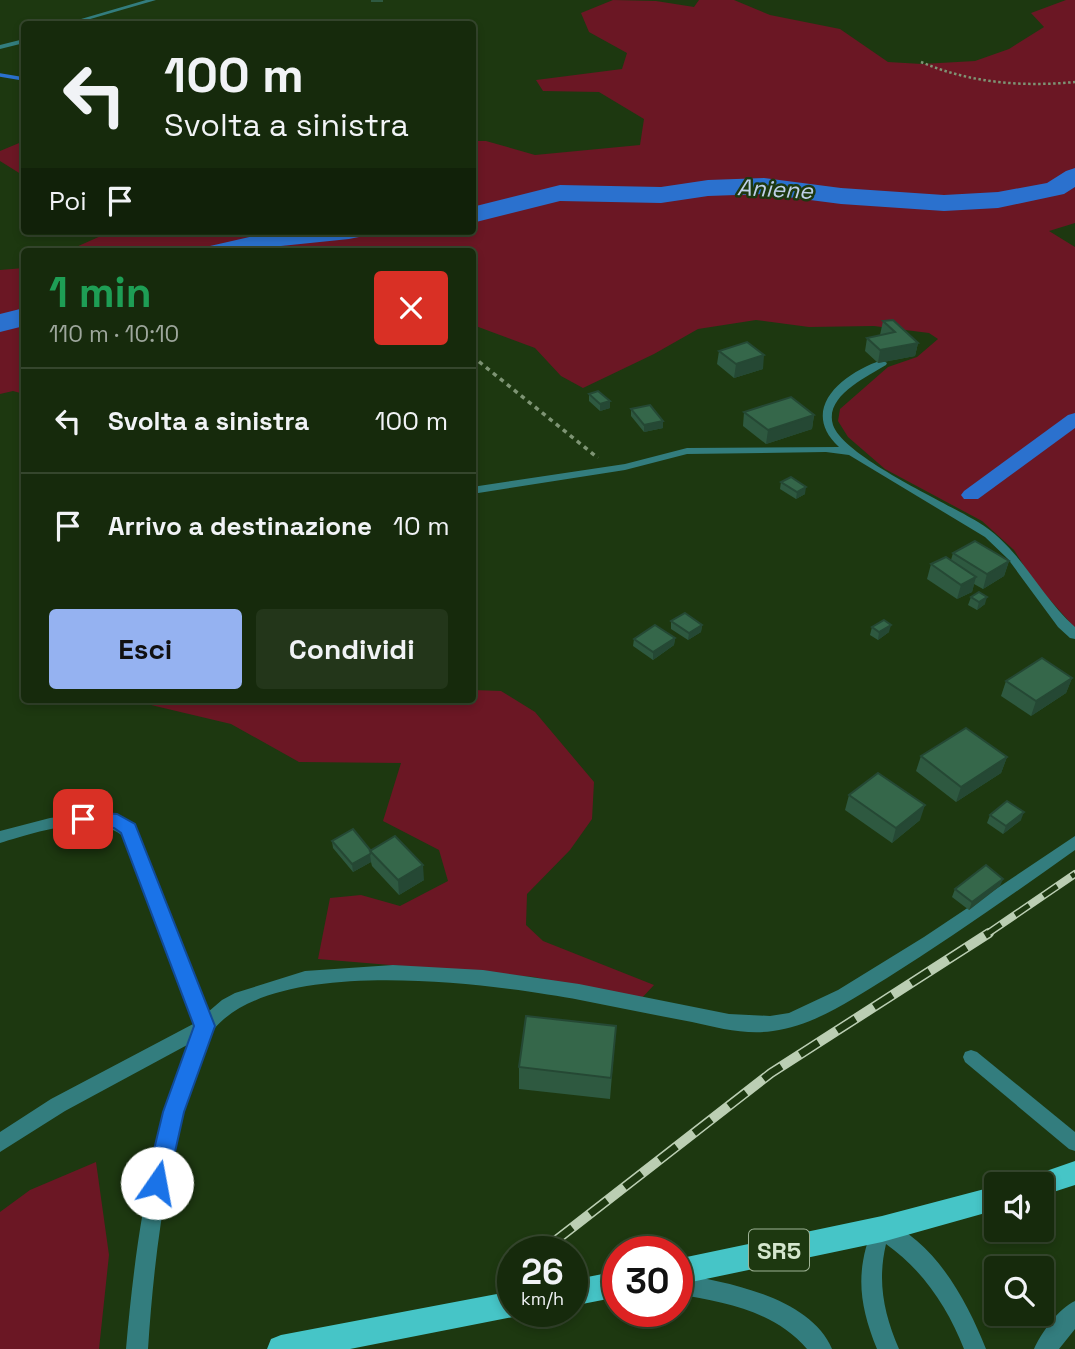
<!DOCTYPE html>
<html lang="it">
<meta charset="utf-8">
<style>
body{margin:0;font-family:"Space Grotesk",sans-serif;background:#23361a;color:#f1f3f6;height:100vh;display:flex;flex-direction:column;font-size:26px;white-space:nowrap}
*{box-sizing:border-box;margin:0}
p{font-size:23px;color:#9ea79d}
.icon{flex:none;width:38px;height:38px;fill:none;stroke:currentColor;stroke-width:2;stroke-linecap:round;stroke-linejoin:round}
.map{position:relative;flex:1;overflow:hidden}
.sheet{position:absolute;left:21px;top:248px;width:455px;height:455px;display:flex;flex-direction:column;background:#162a0c;border-radius:7px;box-shadow:0 4px 10px #0003,0 0 0 2px #35462d}
.sheet>*{flex:none}
.hud{position:absolute;left:21px;top:21px;width:455px;height:214px;border-radius:7px;box-shadow:0 4px 10px #0003,0 0 0 2px #35462d;background:#162a0c;color:#f1f3f6;overflow:hidden}
.buttons{position:absolute;left:984px;top:1172px;display:grid;gap:14px}
.buttons a{display:grid;place-items:center;width:70px;height:70px;border-radius:7px;background:#162a0c;box-shadow:0 4px 10px #0003,0 0 0 2px #35462d;font-size:35px}
.speed{position:absolute;left:497px;top:1236px;display:flex;gap:14px;font-size:35px;font-weight:700;text-align:center}
.speed>*{display:grid;place-content:center;width:91px;height:91px;border-radius:50%;background:#162a0c;box-shadow:0 4px 10px #0003,0 0 0 2px #35462d;line-height:1}
.speed small{font-size:18px;font-weight:400}
.speed .limit{border:10px solid #d22;background:#fff;color:#111}
.pin{position:absolute;display:grid;place-items:center;width:60px;height:60px;color:#fff;margin:-30px;border-radius:14px;box-shadow:0 4px 10px #0006}
.me{position:absolute;width:77px;margin:-38px;rotate:12deg;stroke-linejoin:round;filter:drop-shadow(0 0 5px #0008)}
.turn{display:flex;align-items:center;gap:24px;height:147px;padding:0 28px;font-size:32px}
.turn .icon{width:91px;height:91px;stroke-width:2.5}
.turn b{display:block;font-size:49px;line-height:60px}
.then{display:flex;align-items:center;height:66px;padding:0 28px;background:#0003;gap:14px;font-size:26px}
.round{display:grid;place-items:center;flex:none;width:74px;height:74px;border-radius:7px;background:#23361a}
.headline{display:flex;align-items:center;justify-content:space-between;height:119px;padding:0 28px}
h1{font-size:42px;font-weight:700;line-height:52px;color:#1e9e55}
.button{display:flex;gap:14px;margin-top:auto;padding:14px 28px}
.button a{flex:1;height:80px;border-radius:7px;background:#95b2f1;color:#111;font-size:28px;font-weight:700;line-height:80px;text-align:center}
.button a+a{background:#23361a;color:#f1f3f6}
ul{padding:0;list-style:none}
li{display:flex;align-items:center;gap:21px;height:105px;padding:0 28px;border-top:2px solid #35462d}
li div{flex:1}
li b{display:block;font-size:26px}
li em{font-style:normal}
.map>svg:first-child{display:block}
.green{fill:#6b1724}
.lines{fill:none;stroke-linecap:round;stroke-linejoin:round}
.stream{stroke:#2b71ce;stroke-width:3.5}
.canal{fill:#2b71ce;fill-rule:evenodd}
.river{fill:#2b71ce;fill-rule:evenodd}
.path-far1{stroke:#7e9474;stroke-width:2.5;stroke-dasharray:2.5 2.5;stroke-linecap:butt}
.path{stroke:#7e9474;stroke-width:3.5;stroke-dasharray:4.5 4.5;stroke-linecap:butt}
.service{fill:#337d7e;fill-rule:evenodd}
.minor{fill:#337d7e;fill-rule:evenodd}
.tertiary{fill:#337d7e;fill-rule:evenodd}
.primary{fill:#46c5c7;fill-rule:evenodd}
.rail-far1-casing{stroke:#bbceb3;stroke-width:8}
.rail-casing{stroke:#bbceb3;stroke-width:10}
.rail-far1{stroke:#1d3810;stroke-width:5;stroke-dasharray:17;stroke-linecap:butt}
.rail{stroke:#1d3810;stroke-width:7;stroke-dasharray:22;stroke-linecap:butt}
.wall{fill:#2e5940}
.shaded-wall{fill:#254834}
.building{fill:#35674a;stroke:#254834;stroke-width:2}
.route{fill:#1a73e8;stroke:#114b97;stroke-width:2}
.labels{text-anchor:middle;dominant-baseline:central;stroke-width:5;stroke-linejoin:round;paint-order:stroke}
.far-water-label{font-size:23px;font-style:italic;fill:#bfd0e8;stroke:#1d3810}
.shield{fill:#1d3810;stroke:#9eb295;stroke-width:2}
.shield-label{font-size:24px;font-weight:bold;fill:#d5e6ce}
</style>
<div class="map">
<svg width="1075" height="1349" viewBox="0 0 1075 1349">
<rect width="100%" height="100%" fill="#1d3810"/>
<path class="green" d="M613 0 656 1 694 7 699 0H734L770 15 840 29 888 62 922 64 975 61 1009 49 1044 27 1031 13 1066 0H1075V223L1049 231 1075 247V628L1035 583 1014 550 982 521 885 469 848 437 838 421 840 409 888 367 917 357 938 339 929 333 874 326 809 327 756 320 698 329 654 354 583 388 561 376 535 348 473 325 472 252H65L112 231H472L473 141H486L535 155 640 145 644 119 599 92 543 91 536 80 622 69 627 53 589 32 581 13Z
M24 141V176L0 161V151Z
M24 268V394L13 391 0 394V270Z
M473 690 501 691 535 712 594 782 592 819 570 850 527 894 526 925 543 941 654 985 640 1000 534 977 318 959 330 898 361 895 400 906 448 881 439 850 383 821 401 763 299 762 231 724 151 705 147 700H472Z
M96 1162 109 1255 99 1349H0V1212L30 1190Z"/>
<g class="lines">
<path class="stream" d="M0 75 24 79"/>
<path class="canal" d="M1075 413V428L978 499H964L961 495 964 491 1068 415Z"/>
<path class="river" d="M1075 168V187L1064 194 998 208 944 211 841 204 764 194 708 196 661 203 560 201 472 223V207L560 185 661 187 708 180 764 178 841 188 944 195 998 192 1047 183 1066 171Z
M276 231H362L359 237 349 239 281 246 256 252H206L210 246Z
M24 308V326L0 332V314Z"/>
<path class="path-far1" d="M921 62C970 83 1022 87 1075 82"/>
<path class="path" d="M472 356 598 458"/>
<path class="service" d="M971 1050 977 1052 1075 1132V1151L1069 1149 965 1062 963 1057 965 1052Z"/>
<path class="minor" d="M146 0H156L73 24H64Z
M24 39V43L0 49V45Z
M882 360 887 363 886 365C867 377 824 396 833 425 844 457 947 503 978 522 1021 548 1039 595 1075 627V639L1070 638 1058 627 1008 559 985 537 849 455 826 452 687 454 625 470 472 494V487L625 464 687 448 839 447C798 409 843 373 882 360Z
M90 813C109 815 124 817 138 831L208 1012 222 1000 235 993 305 971 393 965 483 970 579 984 729 1014 770 1016 789 1013 838 990 924 937 1075 836V850C1013 894 951 938 887 978 853 999 813 1026 773 1031 746 1035 718 1028 692 1022 654 1015 617 1007 580 1000 493 984 277 954 214 1029 203 1042 199 1066 193 1082 165 1169 154 1258 148 1349H126C135 1245 150 1141 189 1044L65 1111 0 1152V1132L51 1099 195 1023 125 838C98 811 33 833 0 843V831L50 818Z"/>
<path class="tertiary" d="M882 1219C935 1241 966 1299 986 1349H964C948 1308 923 1270 886 1244 877 1282 884 1314 899 1349H877C858 1302 855 1269 875 1222Z
M677 1274C726 1281 811 1298 832 1349H807C774 1311 725 1302 677 1294Z
M1075 1301V1329L1059 1349H1034C1041 1333 1059 1308 1075 1301Z"/>
<path class="primary" d="M1075 1161V1185L1041 1196V1185H1026L1029 1177Z
M996 1186V1210L882 1242 677 1285V1259L882 1216Z
M618 1271V1297L572 1306V1280Z
M513 1291V1311H523L513 1317 350 1349H267L271 1339 281 1335Z"/>
<defs>
<path id="rail-far1" d="M987 934 1075 874"/>
<path id="rail" d="M555 1241 771 1073 989 933"/>
</defs>
<use href="#rail-far1" class="rail-far1-casing"/>
<use href="#rail" class="rail-casing"/>
<use href="#rail-far1" class="rail-far1"/>
<use href="#rail" class="rail"/>
</g>
<path class="wall" d="M371 0H383V2H371Z
M883 321 918 343 915 356 878 363 865 351 867 338 880 335Z
M719 351 763 369 734 378 717 364Z
M589 394 610 408 600 411 589 401Z
M631 409 663 428 644 432 631 416Z
M744 412 814 415 812 429 766 444 743 426Z
M781 482 805 494 796 499 780 489Z
M953 553 1009 561 1004 576 983 589 974 584 972 592 957 599 927 579 931 564 951 560Z
M971 597 985 604 977 610 968 605Z
M671 621 702 625 701 632 688 640 671 629Z
M872 627 889 632 878 640 870 635Z
M675 638 674 645 653 660 633 646 634 639Z
M1072 678 1066 693 1031 716 1001 696 1006 681Z
M921 756 1007 757 1001 773 956 802 916 771Z
M849 795 920 820 892 843 845 810Z
M990 815 1021 820 1003 834 987 823Z
M332 841 371 851 424 880 399 895 372 866 371 862 353 872 333 848Z
M1000 886 969 910 952 897 955 889Z
M616 1026 610 1099 519 1089V1067Z"/>
<path class="shaded-wall" d="M918 343 915 356 878 363 880 350Z
M764 355 763 369 734 378 736 364Z
M610 401V408L600 411V404Z
M814 415 812 429 766 444 768 430Z
M663 421V428L644 432V425Z
M806 487 805 494 796 499 797 492Z
M1009 561 1004 576 983 589 987 574Z
M976 577 972 592 957 599 961 585Z
M987 597 985 604 977 610 979 602Z
M702 625 701 632 688 640 689 633Z
M891 625 889 632 878 640 879 632Z
M675 638 674 645 653 660V652Z
M1072 678 1066 693 1031 716 1036 701Z
M1007 757 1001 773 956 802 961 787Z
M925 805 920 820 892 843 896 828Z
M1024 812 1021 820 1003 834 1006 826Z
M370 854 371 862 353 872 352 864Z
M423 865 424 880 399 895 398 880Z
M1003 879 1000 886 969 910 972 902Z"/>
<path class="building" d="M893 320 918 343 880 350 867 338 895 332 883 321Z
M747 342 764 355 736 364 719 351Z
M598 391 610 401 600 404 589 394Z
M791 397 814 415 768 430 744 412Z
M650 405 663 421 644 425 631 409Z
M791 477 806 487 797 492 781 482Z
M975 541 1009 561 987 574 953 553Z
M946 557 976 577 961 585 931 564Z
M979 592 987 597 979 602 971 597Z
M685 613 702 625 689 633 671 621Z
M884 620 891 625 879 632 872 627Z
M655 625 675 638 653 652 634 639Z
M1042 658 1072 678 1036 701 1006 681Z
M966 728 1007 757 961 787 921 756Z
M878 773 925 805 896 828 849 795Z
M1007 801 1024 812 1006 826 990 815Z
M353 829 371 851 370 854 352 864 332 841Z
M395 836 423 865 398 880 370 851Z
M986 865 1003 879 972 902 955 889Z
M526 1016 616 1026 611 1078 519 1067Z"/>
<path class="route" d="M83 812 117 814 135 824 215 1026 184 1112 168 1183 165 1190 157 1194 149 1190 146 1183 163 1112 194 1026 121 833 114 828 77 824 74 819 77 814Z"/>
<g class="labels">
<g class="far-water-label">
<text transform="translate(775 189) rotate(3)">Aniene</text>
</g>
<rect class="shield" x="749" y="1229.5" width="60" height="41" rx="5"/>
<g class="shield-label">
<text x="779" y="1250">SR5</text>
</g>
</g>
</svg>
<div class="buttons">
<a><svg class="icon" aria-label="sound" viewBox="0 0 24 24"><path d="M4 9h4l5-4v14l-5-4H4zM17 9q2 3 0 6"/></svg></a>
<a><svg class="icon" aria-label="search" viewBox="0 0 24 24"><circle cx="10" cy="10" r="6"/><path d="M15 15l6 6"/></svg></a>
</div>
<div class="speed"><div>26<small>km/h</small></div><div class="limit">30</div></div>
<div class="pin" style="left:83px;top:819px;background:#d93025"><svg class="icon" aria-label="arrive" viewBox="0 0 24 24"><path d="M6 21V4h12l-3 4 3 4H6"/></svg></div>
<svg class="me" style="left:157px;top:1183px" viewBox="-20 -20 40 40"><circle r="19" fill="#fff"/><path d="M0-13L10 11 0 6-10 11z" fill="#1a73e8"/></svg>
<div class="hud">
<div class="turn"><svg class="icon" aria-label="left" viewBox="0 0 24 24"><path d="M17 20v-9H6M10 6l-5 5 5 5"/></svg><div><b>100 m</b>Svolta a sinistra</div></div>
<div class="then">Poi<svg class="icon" aria-label="arrive" viewBox="0 0 24 24"><path d="M6 21V4h12l-3 4 3 4H6"/></svg></div>
</div>
<section class="sheet">
<div class="headline"><div><h1>1 min</h1><p>110 m · 10:10</p></div><a class="round" style="background:#d93025;color:#fff"><svg class="icon" aria-label="close" viewBox="0 0 24 24"><path d="M6 6l12 12M18 6L6 18"/></svg></a></div>
<ul>
<li><svg class="icon" aria-label="left" viewBox="0 0 24 24"><path d="M17 20v-9H6M10 6l-5 5 5 5"/></svg><div><b>Svolta a sinistra</b></div><em>100 m</em></li>
<li><svg class="icon" aria-label="arrive" viewBox="0 0 24 24"><path d="M6 21V4h12l-3 4 3 4H6"/></svg><div><b>Arrivo a destinazione</b></div><em>10 m</em></li>
</ul>
<div class="button"><a>Esci</a><a>Condividi</a></div>
</section>
</div>
